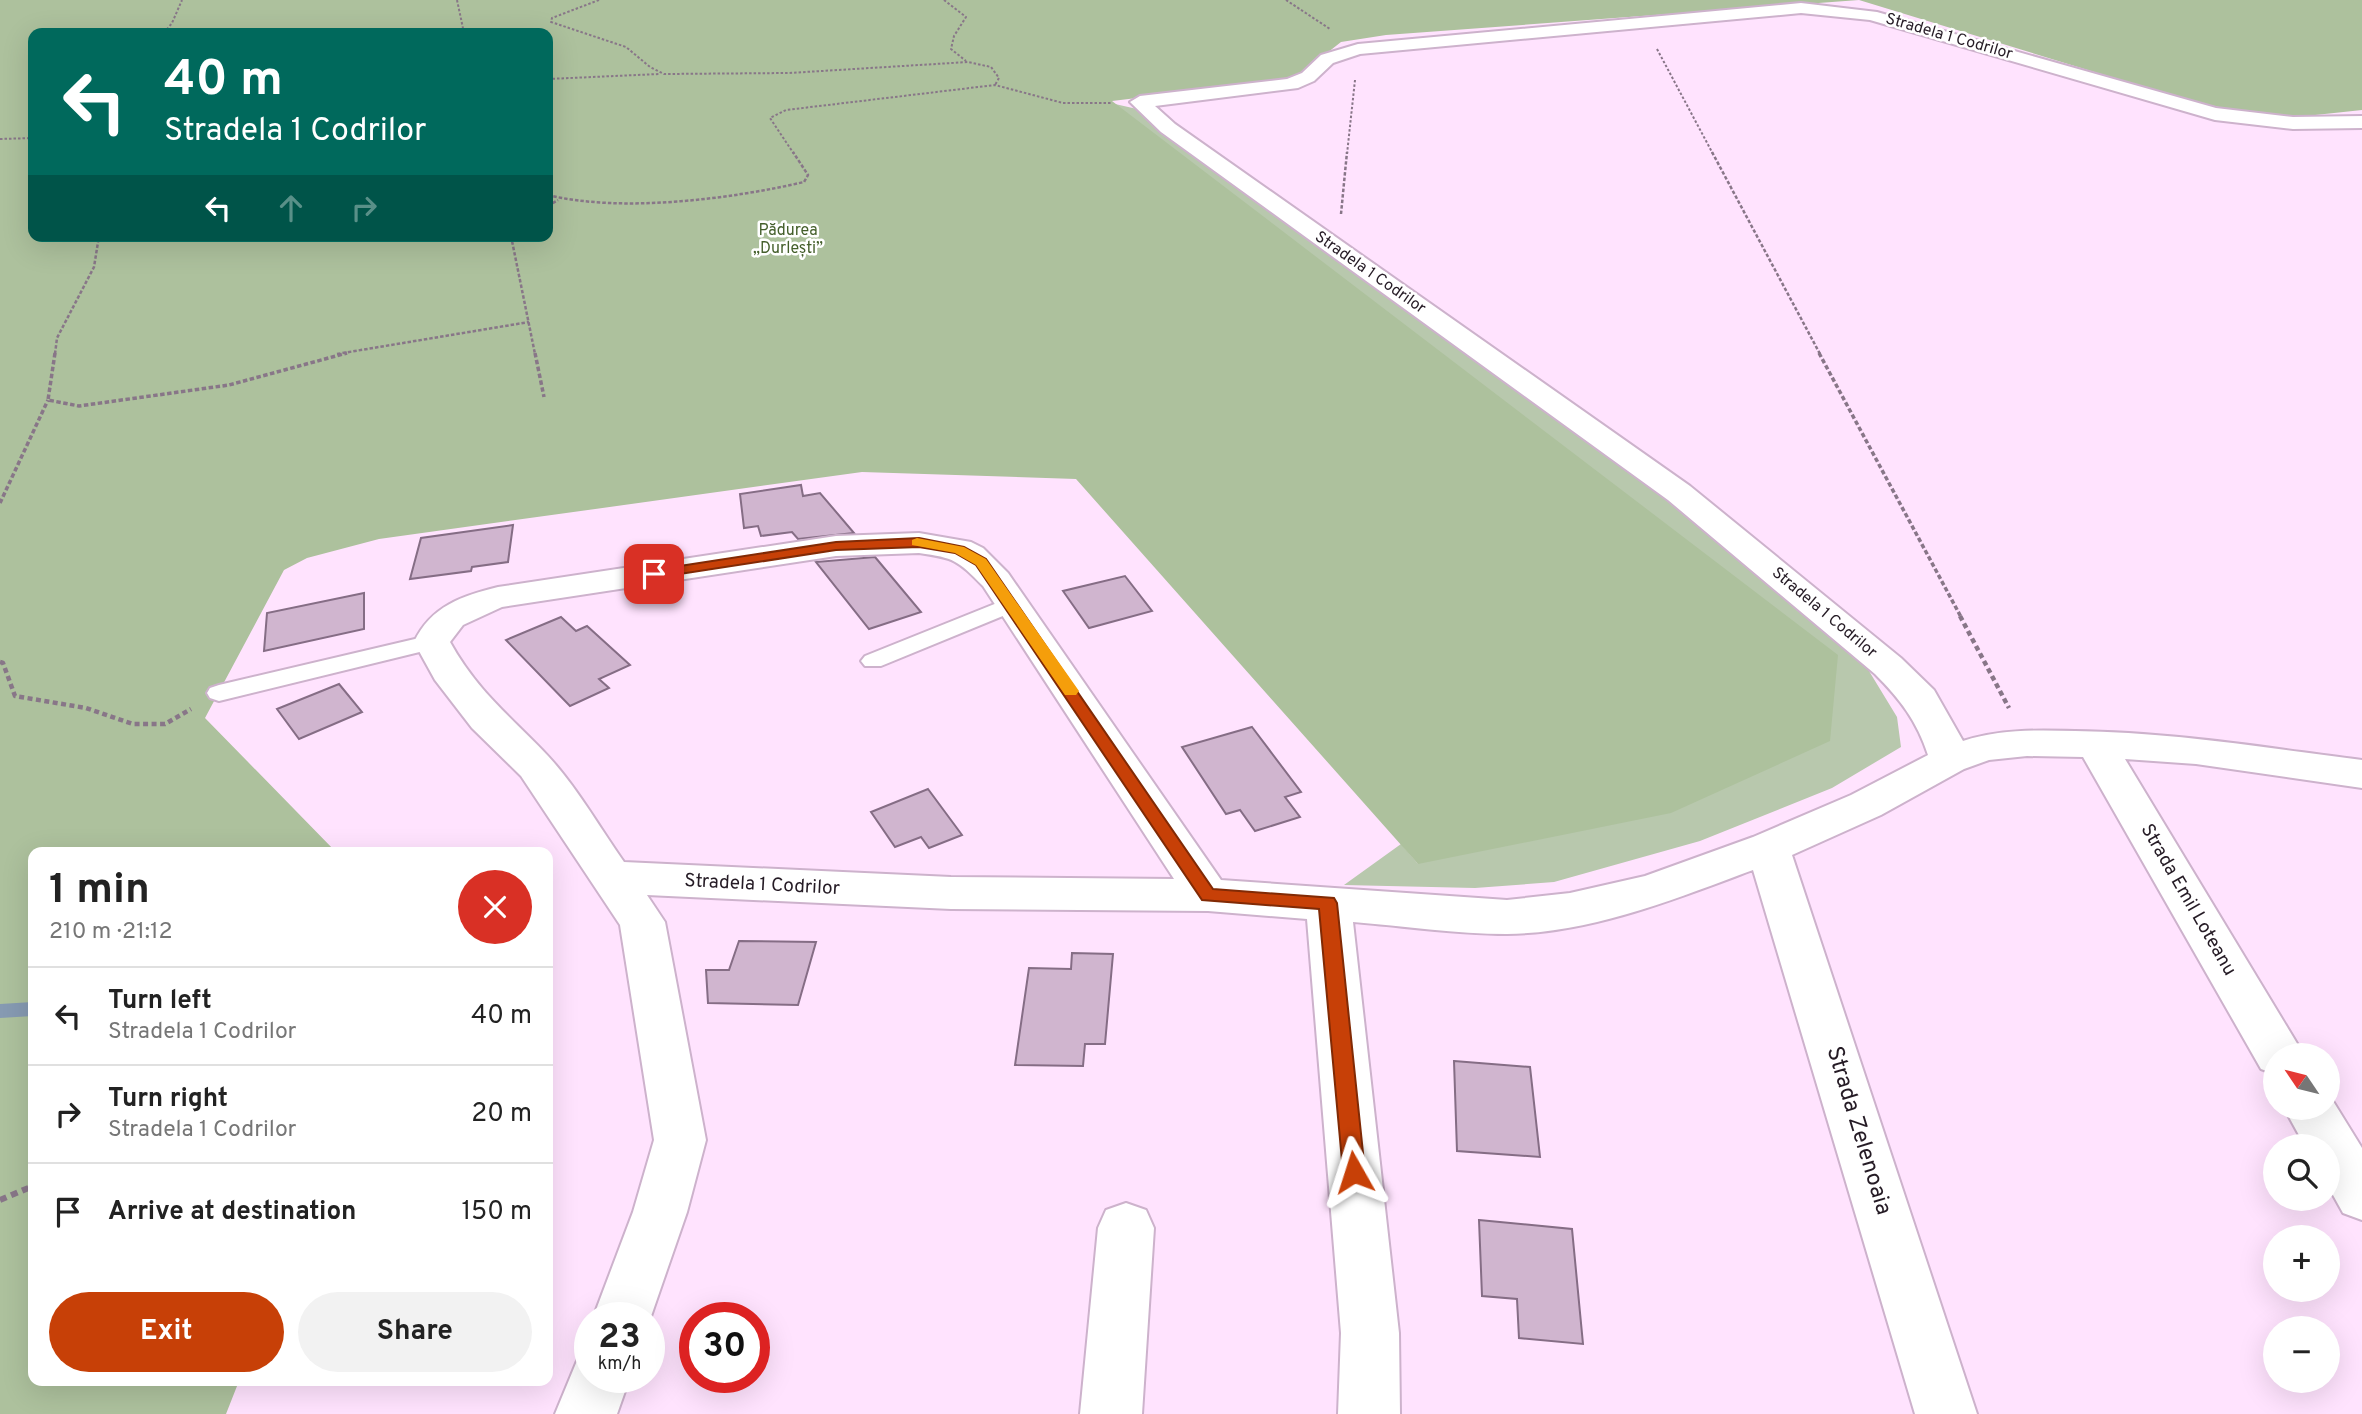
<!DOCTYPE html>
<meta charset="utf-8">
<style>
body{margin:0;font-family:Overpass,sans-serif;background:#f2f2f2;color:#222;height:100vh;display:flex;flex-direction:column;font-size:26px;white-space:nowrap}
*{box-sizing:border-box;margin:0}
p{font-size:23px;color:#767676}
.icon{flex:none;width:38px;height:38px;fill:none;stroke:currentColor;stroke-width:2;stroke-linecap:round;stroke-linejoin:round}
.map{position:relative;flex:1;overflow:hidden}
.sheet{position:absolute;left:28px;top:847px;width:525px;height:539px;display:flex;flex-direction:column;background:#fff;border-radius:14px;box-shadow:0 7px 28px #0002}
.sheet>*{flex:none}
.banner{position:absolute;left:28px;top:28px;width:525px;height:214px;border-radius:14px;box-shadow:0 7px 28px #0002;background:#00695c;color:#fff;overflow:hidden}
.needle{width:46px;rotate:305deg}
.tools{position:absolute;left:2263px;top:1043px;display:grid;gap:14px}
.tools a{display:grid;place-items:center;width:77px;height:77px;border-radius:50%;background:#fff;box-shadow:0 7px 28px #0002;font-size:35px}
.speed{position:absolute;left:574px;top:1302px;display:flex;gap:14px;font-size:35px;font-weight:700;text-align:center}
.speed>*{display:grid;place-content:center;width:91px;height:91px;border-radius:50%;background:#fff;box-shadow:0 7px 28px #0002;line-height:1}
.speed small{font-size:18px;font-weight:400}
.speed .limit{border:10px solid #d22;background:#fff;color:#111}
.pin{position:absolute;display:grid;place-items:center;width:60px;height:60px;color:#fff;margin:-30px;border-radius:14px;box-shadow:0 4px 10px #0006}
.me{position:absolute;width:77px;margin:-38px;rotate:354deg;stroke-linejoin:round;filter:drop-shadow(0 0 5px #0008)}
.turn{display:flex;align-items:center;gap:24px;height:147px;padding:0 21px;font-size:32px}
.turn .icon{width:91px;height:91px;stroke-width:2.5}
.turn b{display:block;font-size:49px;line-height:60px}
.lanes{display:flex;align-items:center;height:66px;padding:0 21px;background:#0003;justify-content:center;gap:35px;direction:ltr}
.lanes .off{opacity:.35}
.round{display:grid;place-items:center;flex:none;width:74px;height:74px;border-radius:37px;background:#f2f2f2}
.summary{display:flex;align-items:center;justify-content:space-between;height:119px;padding:0 21px}
h1{font-size:42px;font-weight:700;line-height:52px}
.action{display:flex;gap:14px;margin-top:auto;padding:14px 21px}
.action a{flex:1;height:80px;border-radius:42px;background:#c74007;color:#fff;font-size:28px;font-weight:700;line-height:80px;text-align:center}
.action a+a{background:#f2f2f2;color:#222}
ul{padding:0;list-style:none}
li{display:flex;align-items:center;gap:21px;height:98px;padding:0 21px;border-top:2px solid #e0e0e0}
li div{flex:1}
li b{display:block;font-size:26px}
li em{font-style:normal}
.map>svg:first-child{display:block}
.green{fill:#b8c8ad}
.forest{fill:#adc19d;fill-rule:evenodd}
.lines{fill:none;stroke-linecap:round;stroke-linejoin:round}
.stream{fill:#869ab2;fill-rule:evenodd}
.building{fill:#d0b5cf;stroke:#856d85;stroke-width:2}
.lane-casing{stroke:#cdb2cc;stroke-width:4}
.street-casing{stroke:#cdb2cc;stroke-width:4}
.path-far4{stroke:#887688;stroke-width:2;stroke-dasharray:2.5 2;stroke-linecap:butt}
.path-far3{stroke:#887688;stroke-width:2.5;stroke-dasharray:3.5 2;stroke-linecap:butt}
.path-far2{stroke:#887688;stroke-width:3.5;stroke-dasharray:4.5 2.5;stroke-linecap:butt}
.path-far1{stroke:#887688;stroke-width:4.5;stroke-dasharray:5 3.5;stroke-linecap:butt}
.path{stroke:#887688;stroke-width:6;stroke-dasharray:7 5;stroke-linecap:butt}
.lane{fill:#fff;fill-rule:evenodd}
.street{fill:#fff;fill-rule:evenodd}
.route{fill:#c74007;stroke:#812a05;stroke-width:2}
.slow{fill:#f59e0b}
.labels{text-anchor:middle;dominant-baseline:central;stroke-width:5;stroke-linejoin:round;paint-order:stroke}
.far-street-label{font-size:16px;fill:#251b25;stroke:#fff}
.far-park-label{font-size:16px;fill:#445f2b;stroke:#fff}
.street-label{font-size:19px;fill:#251b25;stroke:#fff}
.near-street-label{font-size:23px;fill:#251b25;stroke:#fff}
</style>
<div class="map">
<svg width="2362" height="1414" viewBox="0 0 2362 1414">
<rect width="100%" height="100%" fill="#ffe3fe"/>
<path class="green" d="M1115 104 1137 109 1179 144 1696 515 1836 638 1869 671 1897 717 1901 747 1832 788 1700 841 1554 882 1475 888 1344 885 1401 844 1418 864Z"/>
<path class="forest" d="M0 0H2362V110L2306 116H2257L2176 97 1859 0 1386 35 1341 42 1294 79 1112 101 1838 655 1830 741 1671 813 1418 864 1076 479 862 472 379 539 307 558 284 570 205 718 336 852H33V1381H239L226 1414H0ZM33 33H548V236H33Z"/>
<g class="lines">
<path class="stream" d="M33 1002V1016L0 1018V1004Z"/>
</g>
<path class="building" d="M801 485 803 496 820 493 854 533 798 539 792 532 761 536 758 526 744 528 740 494Z
M513 525 508 562 472 567 471 571 410 579 421 538Z
M875 557 921 612 869 629 816 562Z
M1125 576 1152 611 1089 628 1063 591Z
M364 593V629L264 651 267 613Z
M561 617 576 631 587 626 630 665 599 679 609 688 570 706 506 640Z
M339 684 362 712 299 739 277 709Z
M1252 727 1301 792 1285 797 1300 817 1255 831 1240 810 1226 814 1182 747Z
M928 789 962 835 929 848 921 837 895 847 871 812Z
M739 941 816 942 798 1005 708 1003 706 970H729Z
M1072 953 1113 954 1105 1044H1085L1083 1066 1015 1065 1029 968 1071 969Z
M1454 1061 1530 1067 1540 1157 1457 1151Z
M1479 1220 1572 1229 1583 1344 1519 1338 1517 1299 1482 1296Z"/>
<g class="lines">
<defs>
<path id="lane" d="M1012 597 1020 599 1023 604 1020 609 881 666H865L861 661 865 656Z
M432 635 440 637 444 642 440 647 219 701 210 698 207 693 210 688 219 685Z"/>
<path id="street" d="M1801 3 1877 12 2216 108 2293 117 2362 116V128L2293 129 2215 120 1870 20 1801 13 1360 54 1333 63 1314 81 1298 88 1155 106 1175 124 1690 486 1901 658 1934 690 1963 741C1999 729 2037 730 2075 731 2171 732 2267 748 2362 760V788L2196 764 2125 759 2304 1055H2275V1074L2261 1069 2083 757 2027 756 1989 760 1964 769 1881 815 1792 855 1977 1414H1915L1753 870C1675 899 1591 933 1507 934 1456 934 1403 926 1353 922L1399 1333 1400 1414H1338L1341 1333 1307 919 1208 911 951 909 647 895 665 922 706 1140 687 1212 649 1322V1318H593L633 1212 654 1140 620 925 521 776 472 728 435 680 414 642C431 606 462 596 498 587L836 536 919 533 971 542 983 548 1008 573 1221 880 1507 900 1570 893 1645 876 1753 837 1851 795 1928 755C1917 721 1900 699 1875 674L1668 500 1161 132 1130 102 1140 96 1287 79 1302 73 1321 55 1358 44ZM919 553C955 558 957 560 983 586L1174 879 951 877 624 862C600 828 576 786 548 756 511 717 477 691 450 642L463 625 502 607 836 556Z
M2328 1093 2362 1148V1220L2343 1213 2328 1186V1146H2305L2284 1108H2328Z
M1126 1203 1146 1210 1154 1228 1142 1414H1080L1098 1228 1106 1210Z
M590 1352V1377H630L617 1414H555L579 1356Z"/>
</defs>
<use href="#lane" class="lane-casing"/>
<use href="#street" class="street-casing"/>
<path class="path-far4" d="M457 0 464 33
M599 0 552 18 551 22 626 47 650 67 664 74 789 73 968 62 991 67 999 78 995 85
M944 0 966 17 954 36 951 49 966 61
M1286 0 1330 29
M164 33 172 23 182 0
M1657 49 1713 154
M548 79 659 74
M0 139 33 138
M794 154 770 118 786 110 995 85 1063 103H1111
M1347 154 1355 80"/>
<path class="path-far3" d="M1712 152 1820 354
M548 195C621 213 731 199 804 182L808 175 793 152
M548 206 558 200
M1341 214 1347 152
M511 236 535 354
M55 354 57 338 94 267 99 236
M337 354 529 322"/>
<path class="path-far2" d="M55 353 48 400 79 406 229 385 347 353
M535 353 544 397
M1819 353 1961 617
M0 503 48 400"/>
<path class="path-far1" d="M1960 616 2009 708
M0 662 3 663 15 696 86 708 133 724H165L191 709"/>
<path class="path" d="M0 1200 33 1186"/>
<use href="#lane" class="lane"/>
<use href="#street" class="street"/>
</g>
<path class="route" d="M919 538 964 547 986 559 1213 889 1334 898 1337 903 1365 1172 1362 1178 1354 1181 1347 1178 1343 1172 1319 909 1202 900 976 565 955 553 919 547 836 550 654 578 647 574 654 570 836 542Z"/>
<path class="slow" d="M917 538 964 547 986 559 1079 691 1076 695H1065L976 565 955 553 912 545V540Z"/>
<g class="labels">
<g class="far-street-label">
<text transform="translate(1949 37) rotate(16)">Stradela 1 Codrilor</text>
<text transform="translate(1370 273) rotate(35)">Stradela 1 Codrilor</text>
<text transform="translate(1824 613) rotate(40)">Stradela 1 Codrilor</text>
</g>
<g class="far-park-label">
<text x="788" y="231">Pădurea<tspan x="788" dy="18">„Durlești”</tspan></text>
</g>
<g class="street-label">
<text transform="translate(762 885) rotate(3)">Stradela 1 Codrilor</text>
<text transform="translate(2188 900) rotate(60)">Strada Emil Loteanu</text>
</g>
<g class="near-street-label">
<text transform="translate(1858 1131) rotate(73)">Strada Zelenoaia</text>
</g>
</g>
</svg>
<div class="tools">
<a><svg class="needle" viewBox="-14 -14 28 28"><path d="M0-13l5 13h-10z" fill="#e53935"/><path d="M0 13l5-13h-10z" fill="#767676"/></svg></a>
<a><svg class="icon" aria-label="search" viewBox="0 0 24 24"><circle cx="10" cy="10" r="6"/><path d="M15 15l6 6"/></svg></a>
<a>+</a>
<a>−</a>
</div>
<div class="speed"><div>23<small>km/h</small></div><div class="limit">30</div></div>
<div class="pin" style="left:654px;top:574px;background:#d93025"><svg class="icon" aria-label="arrive" viewBox="0 0 24 24"><path d="M6 21V4h12l-3 4 3 4H6"/></svg></div>
<svg class="me" style="left:1354px;top:1172px" viewBox="-20 -20 40 40"><path d="M0-17L14 15 0 8-14 15z" fill="#c74007" stroke="#fff" stroke-width="4"/></svg>
<div class="banner">
<div class="turn"><svg class="icon" aria-label="left" viewBox="0 0 24 24"><path d="M17 20v-9H6M10 6l-5 5 5 5"/></svg><div><b>40 m</b>Stradela 1 Codrilor</div></div>
<div class="lanes"><svg class="icon" aria-label="left" viewBox="0 0 24 24"><path d="M17 20v-9H6M10 6l-5 5 5 5"/></svg><svg class="icon off" aria-label="ahead" viewBox="0 0 24 24"><path d="M12 20V5M6 11l6-6 6 6"/></svg><svg class="icon off" aria-label="right" viewBox="0 0 24 24"><path d="M7 20v-9h11M14 6l5 5-5 5"/></svg></div>
</div>
<section class="sheet">
<div class="summary"><div><h1>1 min</h1><p>210 m · 21:12</p></div><a class="round" style="background:#d93025;color:#fff"><svg class="icon" aria-label="close" viewBox="0 0 24 24"><path d="M6 6l12 12M18 6L6 18"/></svg></a></div>
<ul>
<li><svg class="icon" aria-label="left" viewBox="0 0 24 24"><path d="M17 20v-9H6M10 6l-5 5 5 5"/></svg><div><b>Turn left</b><p>Stradela 1 Codrilor</p></div><em>40 m</em></li>
<li><svg class="icon" aria-label="right" viewBox="0 0 24 24"><path d="M7 20v-9h11M14 6l5 5-5 5"/></svg><div><b>Turn right</b><p>Stradela 1 Codrilor</p></div><em>20 m</em></li>
<li><svg class="icon" aria-label="arrive" viewBox="0 0 24 24"><path d="M6 21V4h12l-3 4 3 4H6"/></svg><div><b>Arrive at destination</b></div><em>150 m</em></li>
</ul>
<div class="action"><a>Exit</a><a>Share</a></div>
</section>
</div>
